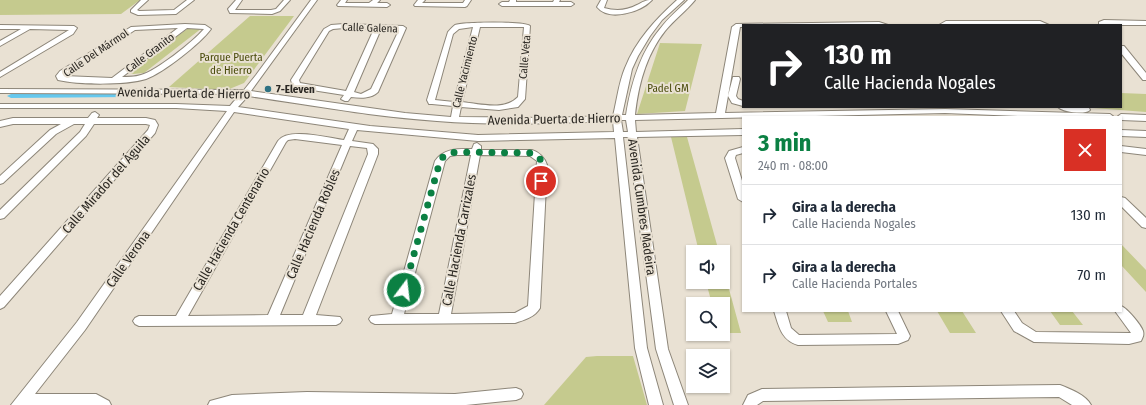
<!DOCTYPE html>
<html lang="es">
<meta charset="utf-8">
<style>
body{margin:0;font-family:"Fira Sans Condensed",sans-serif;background:#f6f6f7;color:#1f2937;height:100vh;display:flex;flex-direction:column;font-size:15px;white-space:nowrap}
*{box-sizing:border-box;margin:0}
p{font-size:13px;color:#747a83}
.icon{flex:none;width:22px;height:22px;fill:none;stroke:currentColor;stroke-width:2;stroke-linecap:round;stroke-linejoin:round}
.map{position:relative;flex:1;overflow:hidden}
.side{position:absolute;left:742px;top:116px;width:380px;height:196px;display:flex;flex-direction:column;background:#fff;border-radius:0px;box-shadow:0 1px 3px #0004}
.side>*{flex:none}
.hud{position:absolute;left:742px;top:24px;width:380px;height:84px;border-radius:0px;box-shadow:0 1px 3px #0004;background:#202124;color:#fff;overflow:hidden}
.buttons{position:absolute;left:686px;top:245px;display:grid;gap:8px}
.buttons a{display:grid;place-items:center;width:44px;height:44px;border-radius:0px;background:#fff;box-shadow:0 1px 3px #0004;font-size:20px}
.pin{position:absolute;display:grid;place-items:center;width:34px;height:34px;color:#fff;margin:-17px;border:2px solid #fff;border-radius:50%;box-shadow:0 1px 4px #0007}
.me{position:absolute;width:44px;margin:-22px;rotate:15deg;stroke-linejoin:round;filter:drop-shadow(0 0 3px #0008)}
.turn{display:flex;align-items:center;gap:14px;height:84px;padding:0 16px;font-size:18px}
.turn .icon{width:52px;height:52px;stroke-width:2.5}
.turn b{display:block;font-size:28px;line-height:34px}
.round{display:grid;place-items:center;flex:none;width:42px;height:42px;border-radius:0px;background:#f6f6f7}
.head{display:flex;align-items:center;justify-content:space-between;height:68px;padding:0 16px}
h1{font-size:24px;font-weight:700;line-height:30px;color:#0b8043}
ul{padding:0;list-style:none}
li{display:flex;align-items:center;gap:12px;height:60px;padding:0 16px;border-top:1px solid #e0e1e3}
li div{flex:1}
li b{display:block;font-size:15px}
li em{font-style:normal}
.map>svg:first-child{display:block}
.green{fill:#c5ca8e}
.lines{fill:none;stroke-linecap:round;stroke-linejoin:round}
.canal{fill:#65c8ee;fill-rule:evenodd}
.minor-casing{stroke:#8d8679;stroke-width:2}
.minor{fill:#fff;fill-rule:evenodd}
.route{stroke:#0b8043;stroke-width:7;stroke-dasharray:0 12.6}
.poi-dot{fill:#2f7283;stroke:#e9e1d3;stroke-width:1.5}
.labels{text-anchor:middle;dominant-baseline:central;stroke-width:4;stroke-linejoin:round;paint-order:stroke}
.far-street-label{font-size:11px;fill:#2a2722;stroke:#e9e1d3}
.far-park-label{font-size:11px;fill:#494b0a;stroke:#e9e1d3}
.far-poi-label{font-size:11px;font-weight:bold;fill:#2a2722;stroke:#e9e1d3;text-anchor:start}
.street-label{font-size:13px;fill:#2a2722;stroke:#e9e1d3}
</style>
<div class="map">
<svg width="1146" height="405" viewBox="0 0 1146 405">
<rect width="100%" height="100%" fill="#e9e1d3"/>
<path class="green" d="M0 0H140L121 14 0 15Z
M250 16H294L244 83 227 90 169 87Z
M190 27 202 28 144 73 133 74 127 72Z
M660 43 702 44 685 111 637 114Z
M1121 93 1146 94V112L1080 107H1121Z
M671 137H687L719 252H699Z
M1121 244 1146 270V292L1121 265Z
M723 267 741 333H723V304H712L706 282H723Z
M823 311H848L852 322H828Z
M937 311H962L976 333H950Z
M1050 311H1072L1083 325H1060Z
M597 356H633L647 405H544L586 357Z"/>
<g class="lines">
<path class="canal" d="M128 93H131V97L11 98 7 96 11 94Z"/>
<defs>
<path id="minor" d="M141 0H148L137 10 139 11 174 10 187 0H194L176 14 138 15 131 12V10Z
M236 0H242L235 10H271L276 9 284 0H290L280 11 272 14 230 13 228 9Z
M311 0H317L251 91 405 113 451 117 453 106 432 104H429L427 100 448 32C450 30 452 27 455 25 463 22 524 21 530 26L525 99 518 107 499 110 461 107 459 117 544 118 613 116C617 100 619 82 625 68 636 40 656 19 677 0H684L662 20 650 36 638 56 632 69 622 115H626C631 84 640 53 660 29 668 18 679 9 688 0H695C686 11 674 20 665 31 646 55 638 86 635 115L716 113 732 27 736 24 879 22 888 25H743V27H740L725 113 945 109 1110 114 1114 117H1041L945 113 635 120 636 132 743 129V135L637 137 668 349 688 405H674L656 349 628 137H623L647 348 663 405H649L635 348 615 138 478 141 357 130 352 141 373 144 378 149V154L316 315 340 317 342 320 340 323 336 325 139 326 135 324 133 321 135 318 139 316H176L278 141C288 127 328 138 344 140L349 129 234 112 85 330 35 394H96L109 401 111 405H11L77 322 227 111 176 108H0V104H176L230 106 240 94 0 93V89L244 90 256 75ZM473 27 454 102 435 100 453 34 459 29ZM480 27H524L518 97C505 111 480 104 462 102ZM248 96C311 105 374 117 437 121 496 126 554 123 613 121L614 132 478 135 370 126 238 107ZM621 120H626L628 132H623ZM295 139 342 145 268 315 188 316 286 142 288 140ZM350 146 367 148 368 154 303 315H280Z
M341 0H347L345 3H369L373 0H380L377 3H387L390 5 387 7 338 6 337 5Z
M418 0H425L422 3H463L465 0H471L467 6 465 7 415 6 414 5Z
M510 0H516V2H553L554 0H560L559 2H571L574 4 571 6H502L499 4 502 2H509Z
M601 0H607L604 8C615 11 626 11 637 5 643 2 645 0 652 0 641 12 609 22 597 7Z
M1104 20 1146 21V25H1099V22Z
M946 21H1040L1049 25H939Z
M185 24 205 25 211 29C201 43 163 73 146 79 127 85 79 85 58 80L56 76 60 71 131 27ZM178 28 112 78 64 76 135 30ZM187 28 204 29C193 42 156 71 141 75 135 77 128 77 122 77Z
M344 24 403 26 406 28 378 92C371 99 360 98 351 97L348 101H345L341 99 344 95 293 87 291 80 324 29 331 25ZM344 28 374 29 346 91 300 83 299 80 329 31 333 29ZM381 29 399 30 371 89 361 94 354 92Z
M0 25 74 26 77 28 73 34 0 77V72L69 30 30 29 0 46V41L21 29H0Z
M1121 46H1124L1146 73V80H1143L1121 53Z
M733 77H739L740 79 736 96 738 99 743 101V106L732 103 728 96Z
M1058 107 1089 108 1090 110C1085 115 1063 112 1058 107Z
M95 112 99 115 97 118H146L155 120 158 125 155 133 4 307 0 309V296L148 130 150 125 146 124H94L86 136 4 218 0 219V210L80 132 85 124H74L56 134 3 183 0 184V176L50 130 61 124H13L0 127V121L13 118H88L92 113Z
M1121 114 1146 115V121L1121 120V117H1117Z
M1121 130 1146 131V137L1121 136Z
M477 143 481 146V150H532C539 152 545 158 547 165L540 308C535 317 524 320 515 323L375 324 371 322 369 319 371 316 392 314 435 161C444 148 458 149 472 149L474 144ZM457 155H471L439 314H404L445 161 450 156ZM480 155 530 156 537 161 528 306 515 313 451 314Z
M1121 146 1146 149V155L1121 152Z
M743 147V153L736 155 735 158 743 184V202L738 199 725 158 729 151Z
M1121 197 1125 198 1146 218V228L1142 227 1121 206Z
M1121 306C1127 308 1141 325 1143 331 1144 335 1143 337 1141 341L1129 344 1034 342 1014 331 1001 311H1014L1022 323 1036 332 1131 333 1115 311H1121Z
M774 311H786L791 328 799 335 897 334 886 311H898L910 336 908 340 898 344 798 345C781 340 779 326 774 311Z
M1060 385C1070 389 1086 395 1091 405H1072L1059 397 763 401 757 405H743L748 395 762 389Z
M516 388 521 390 523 394 521 398 516 400 466 405H208L210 401 232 395 307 392 455 394Z"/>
</defs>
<use href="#minor" class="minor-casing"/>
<use href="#minor" class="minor"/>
</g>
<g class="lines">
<path class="route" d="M404 290 440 161C444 154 449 153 457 152L532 153 541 160V181"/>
</g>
<circle class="poi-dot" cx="268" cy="89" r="4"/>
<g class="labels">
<g class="far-street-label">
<text transform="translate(370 28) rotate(2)">Calle Galena</text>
<text transform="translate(96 53) rotate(-34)">Calle Del Mármol</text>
<text transform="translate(150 53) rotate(-37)">Calle Granito</text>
<text transform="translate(525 57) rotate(-85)">Calle Veta</text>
<text transform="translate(465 72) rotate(-76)">Calle Yacimiento</text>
</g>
<g class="far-park-label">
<text x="231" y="57">Parque Puerta<tspan x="231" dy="13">de Hierro</tspan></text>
<text x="668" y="88">Padel GM</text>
</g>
<g class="far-poi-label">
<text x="276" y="89">7-Eleven</text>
</g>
<g class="street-label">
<text transform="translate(184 93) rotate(1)">Avenida Puerta de Hierro</text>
<text transform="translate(554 119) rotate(-1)">Avenida Puerta de Hierro</text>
<text transform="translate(106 184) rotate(-49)">Calle Mirador del Águila</text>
<text transform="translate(642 207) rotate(82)">Avenida Cumbres Madeira</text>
<text transform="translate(313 224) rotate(-67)">Calle Hacienda Robles</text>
<text transform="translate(231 229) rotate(-60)">Calle Hacienda Centenario</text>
<text transform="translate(459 240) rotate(-79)">Calle Hacienda Carrizales</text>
<text transform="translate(128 259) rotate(-55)">Calle Verona</text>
</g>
</g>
</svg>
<div class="buttons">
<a><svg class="icon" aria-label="sound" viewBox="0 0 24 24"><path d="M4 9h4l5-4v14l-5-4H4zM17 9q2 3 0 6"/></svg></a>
<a><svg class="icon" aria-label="search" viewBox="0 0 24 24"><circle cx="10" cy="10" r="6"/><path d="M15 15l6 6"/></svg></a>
<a><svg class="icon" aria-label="layers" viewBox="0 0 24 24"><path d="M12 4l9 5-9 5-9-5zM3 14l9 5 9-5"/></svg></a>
</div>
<div class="pin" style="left:541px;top:181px;background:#d93025"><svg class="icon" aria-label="arrive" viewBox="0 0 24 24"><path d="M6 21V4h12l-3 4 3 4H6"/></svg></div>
<svg class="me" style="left:404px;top:290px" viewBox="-20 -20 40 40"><circle r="17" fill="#0b8043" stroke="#fff" stroke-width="3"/><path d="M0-11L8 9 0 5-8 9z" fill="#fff"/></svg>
<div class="hud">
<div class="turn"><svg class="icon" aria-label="right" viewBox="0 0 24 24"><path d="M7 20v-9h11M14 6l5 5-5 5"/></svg><div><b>130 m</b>Calle Hacienda Nogales</div></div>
</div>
<section class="side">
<div class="head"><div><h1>3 min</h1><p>240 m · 08:00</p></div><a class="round" style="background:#d93025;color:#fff"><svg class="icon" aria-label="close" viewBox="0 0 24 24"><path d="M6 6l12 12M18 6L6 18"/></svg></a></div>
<ul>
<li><svg class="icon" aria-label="right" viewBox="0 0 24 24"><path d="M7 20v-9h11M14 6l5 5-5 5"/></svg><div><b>Gira a la derecha</b><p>Calle Hacienda Nogales</p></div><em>130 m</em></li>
<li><svg class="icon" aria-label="right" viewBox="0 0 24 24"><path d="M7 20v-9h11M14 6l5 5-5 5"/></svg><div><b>Gira a la derecha</b><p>Calle Hacienda Portales</p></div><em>70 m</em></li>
</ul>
</section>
</div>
